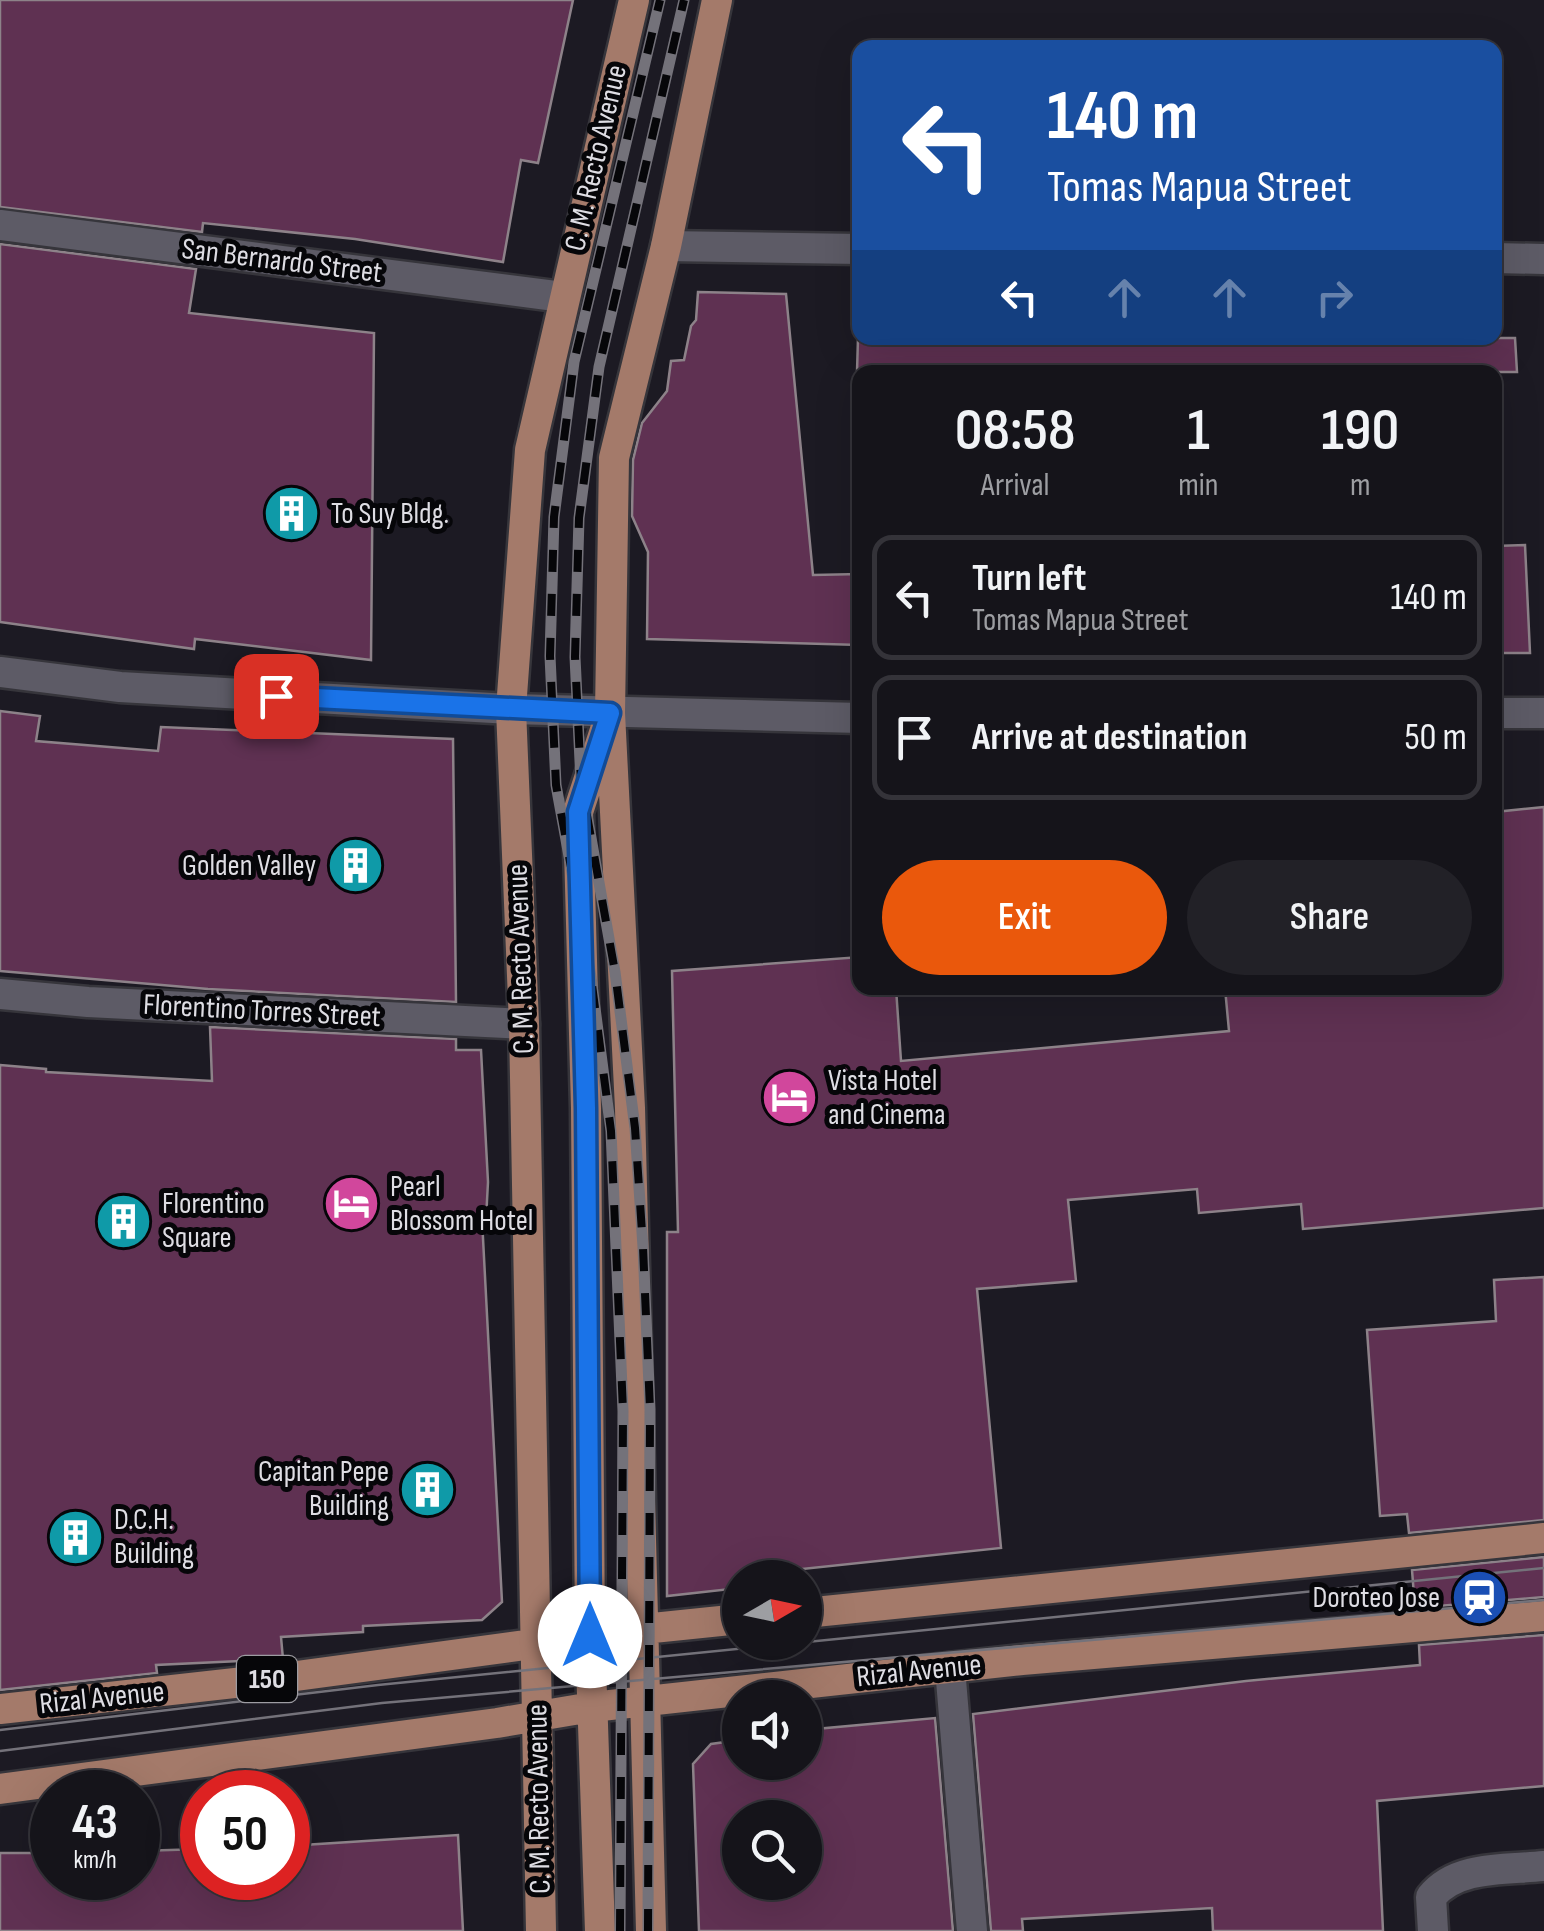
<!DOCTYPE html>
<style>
body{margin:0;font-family:"Sofia Sans Condensed",sans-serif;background:#222127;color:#f1f3f6;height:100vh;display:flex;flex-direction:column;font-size:38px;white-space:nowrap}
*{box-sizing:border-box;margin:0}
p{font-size:32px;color:#9d9ea2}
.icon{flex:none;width:55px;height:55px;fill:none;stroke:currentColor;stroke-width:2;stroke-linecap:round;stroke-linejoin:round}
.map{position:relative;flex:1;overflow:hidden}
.sheet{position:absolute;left:852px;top:365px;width:650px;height:630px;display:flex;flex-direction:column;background:#15141a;border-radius:20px;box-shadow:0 10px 40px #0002,0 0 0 2px #343339}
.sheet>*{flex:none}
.banner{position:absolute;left:852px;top:40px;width:650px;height:305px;border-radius:20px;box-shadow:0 10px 40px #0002,0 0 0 2px #343339;background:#1a4fa0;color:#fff;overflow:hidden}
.needle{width:65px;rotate:81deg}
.controls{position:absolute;left:722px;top:1560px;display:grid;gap:20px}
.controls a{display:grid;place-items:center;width:100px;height:100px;border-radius:50%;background:#15141a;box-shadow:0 10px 40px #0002,0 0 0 2px #343339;font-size:50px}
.speed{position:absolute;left:30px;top:1770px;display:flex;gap:20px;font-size:50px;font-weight:700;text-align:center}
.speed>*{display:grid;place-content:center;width:130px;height:130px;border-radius:50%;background:#15141a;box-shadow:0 10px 40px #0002,0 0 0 2px #343339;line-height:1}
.speed small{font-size:25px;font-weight:400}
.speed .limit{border:15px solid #d22;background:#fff;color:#111}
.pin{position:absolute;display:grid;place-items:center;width:85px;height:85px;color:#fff;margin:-42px;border-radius:20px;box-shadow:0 5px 15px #0006}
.me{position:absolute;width:110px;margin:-55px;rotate:0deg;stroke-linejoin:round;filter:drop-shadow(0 0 8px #0008)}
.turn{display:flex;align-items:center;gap:35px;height:210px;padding:0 30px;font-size:45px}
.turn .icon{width:130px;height:130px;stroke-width:2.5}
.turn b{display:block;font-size:70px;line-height:85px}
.lanes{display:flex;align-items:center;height:95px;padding:0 30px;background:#0003;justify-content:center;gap:50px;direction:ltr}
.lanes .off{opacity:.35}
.eta{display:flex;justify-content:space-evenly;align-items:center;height:170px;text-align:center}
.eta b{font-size:60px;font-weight:600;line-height:70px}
.primary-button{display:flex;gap:20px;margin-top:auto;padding:20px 30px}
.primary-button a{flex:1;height:115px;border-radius:60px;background:#ea580c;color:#fff;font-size:40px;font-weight:600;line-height:115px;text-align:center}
.primary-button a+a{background:#222127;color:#f1f3f6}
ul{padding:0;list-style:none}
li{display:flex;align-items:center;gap:30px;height:125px;margin:0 20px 15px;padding:0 10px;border:5px solid #343339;border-radius:20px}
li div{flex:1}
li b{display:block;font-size:38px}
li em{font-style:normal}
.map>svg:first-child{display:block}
.building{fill:#5f3152;stroke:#8d8289;stroke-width:2.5;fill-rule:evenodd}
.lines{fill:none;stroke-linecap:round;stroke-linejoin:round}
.minor-casing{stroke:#36353b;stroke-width:35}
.major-casing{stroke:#36353b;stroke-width:35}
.minor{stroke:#5d5b66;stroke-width:30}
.major{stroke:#a47a6a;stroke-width:30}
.tram{stroke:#74727a;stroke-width:2.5}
.rail-casing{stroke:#74727a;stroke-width:11}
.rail{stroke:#060609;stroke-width:8;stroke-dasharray:22;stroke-linecap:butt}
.route-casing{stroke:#114b97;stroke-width:25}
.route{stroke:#1a73e8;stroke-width:18}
.labels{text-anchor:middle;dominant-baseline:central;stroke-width:10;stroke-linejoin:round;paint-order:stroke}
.shield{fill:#060609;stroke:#9d9ca2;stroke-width:2.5}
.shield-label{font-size:28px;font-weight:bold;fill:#dedde3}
.street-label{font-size:30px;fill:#dedde3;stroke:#060609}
.poi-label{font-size:30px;fill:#dedde3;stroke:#060609;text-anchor:start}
</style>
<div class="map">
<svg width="1544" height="1931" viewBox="0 0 1544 1931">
<rect width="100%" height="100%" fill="#1c1a23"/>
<path class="building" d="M0 0H573L538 163 521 160 503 262 355 239 203 223 202 232 0 207Z
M0 244 196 269 189 313 374 333 371 660 195 639 194 649 0 622Z
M698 292 786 294 813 575 860 574V645L647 639 648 552 632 516 633 460 642 423 667 391 671 361 684 360 691 326 696 320Z
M858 338H1515L1517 372H857Z
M1525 545 1530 653H1495V546Z
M0 711 40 716 36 741 158 751 161 727 453 739 456 1002 208 989 0 971Z
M1544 807V1208L1303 1229 1301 1204 1199 1213 1197 1189 1068 1200 1076 1281 977 1289 1001 1548 755 1574 756 1578H740V1588L667 1596V1232H678L672 971 860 957V988H896L901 1061 1229 1031 1225 988H1495V812Z
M210 1027 456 1039V1050H481L488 1182 486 1219H482L502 1602 482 1620 363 1626V1632L281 1637 283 1659 156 1665 157 1673 0 1690V1065L46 1069V1072L212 1081Z
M1544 1277V1520L1409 1533 1407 1514 1380 1516 1367 1330 1496 1321 1494 1280Z
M1544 1557V1597L1415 1608 1412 1570Z
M1544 1635V1786L1377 1801 1383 1931H1213L1212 1908 1022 1919 1023 1931H991L973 1714 1246 1681 1420 1665 1419 1645Z
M935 1718 953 1931H699L693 1764 711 1744 740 1740V1762H805V1730ZM740 1818H805V1882H740Z
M458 1835 463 1931H0V1853H52V1878H138V1851L202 1849V1878H288V1846Z"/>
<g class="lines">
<defs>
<path id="minor" d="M0 225 563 297
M666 246 860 249
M1495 258 1544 259
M0 672 120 687 511 709 860 718
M1495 713H1544
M0 994 88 1002 524 1024
M950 1668 972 1931
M1433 1931 1431 1897C1456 1865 1506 1870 1544 1866"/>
<path id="major" d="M805 1613 1544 1538
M0 1709 289 1677 643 1629 740 1619
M0 1789 497 1723 592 1707 1022 1660 1544 1616
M541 1931 524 1024 511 709 530 450 634 0
M600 1931 590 1636 586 1108 578 812 605 730
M651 1931 630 1108 610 713 614 458 666 246 717 0"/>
</defs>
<use href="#minor" class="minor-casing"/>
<use href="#major" class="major-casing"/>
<use href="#minor" class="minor"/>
<use href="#major" class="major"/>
<path class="tram" d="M0 1730 378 1685 1544 1568
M0 1751 382 1703 1544 1600"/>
<defs>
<path id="rail" d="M620 1931 623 1411 611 1131 591 977 556 785 550 656 554 517 574 362 660 0
M648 1931 650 1409 643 1247 635 1128 615 972 581 782 575 657 579 518 599 367 684 0"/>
</defs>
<use href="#rail" class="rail-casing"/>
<use href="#rail" class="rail"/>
</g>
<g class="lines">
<defs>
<path id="route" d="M276 696 610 713 578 812 586 1108 590 1636"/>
</defs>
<use href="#route" class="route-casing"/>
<use href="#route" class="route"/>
</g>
<defs>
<symbol id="building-disc" viewBox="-11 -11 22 22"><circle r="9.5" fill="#0f9aa8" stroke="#060609"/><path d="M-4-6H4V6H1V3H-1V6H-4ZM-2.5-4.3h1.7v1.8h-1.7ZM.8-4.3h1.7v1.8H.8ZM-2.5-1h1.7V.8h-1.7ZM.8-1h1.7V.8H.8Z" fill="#fff"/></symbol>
<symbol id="hotel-disc" viewBox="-11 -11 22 22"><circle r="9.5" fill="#d1479c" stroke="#060609"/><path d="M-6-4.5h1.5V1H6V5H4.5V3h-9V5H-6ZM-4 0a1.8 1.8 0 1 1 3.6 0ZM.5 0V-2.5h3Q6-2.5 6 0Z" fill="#fff"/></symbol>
<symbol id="station-disc" viewBox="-11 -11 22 22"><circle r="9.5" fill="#1a4fb4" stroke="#060609"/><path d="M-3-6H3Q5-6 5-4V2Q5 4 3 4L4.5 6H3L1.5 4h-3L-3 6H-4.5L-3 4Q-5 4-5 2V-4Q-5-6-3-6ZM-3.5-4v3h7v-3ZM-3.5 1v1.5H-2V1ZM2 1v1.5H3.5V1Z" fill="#fff"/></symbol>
</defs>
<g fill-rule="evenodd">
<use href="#building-disc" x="260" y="482" width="63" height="63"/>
<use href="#building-disc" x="324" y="834" width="63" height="63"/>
<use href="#hotel-disc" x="758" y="1066" width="63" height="63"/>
<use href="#hotel-disc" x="320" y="1172" width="63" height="63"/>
<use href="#building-disc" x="92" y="1190" width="63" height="63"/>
<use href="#building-disc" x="396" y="1458" width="63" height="63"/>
<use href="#building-disc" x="44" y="1506" width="63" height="63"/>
<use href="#station-disc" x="1448" y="1566" width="63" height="63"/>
</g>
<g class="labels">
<rect class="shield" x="237" y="1656" width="60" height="46" rx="8"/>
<g class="shield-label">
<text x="267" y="1679">150</text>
</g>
<g class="street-label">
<text transform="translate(596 158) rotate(-77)">C. M. Recto Avenue</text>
<text transform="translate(282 261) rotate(7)">San Bernardo Street</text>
<text transform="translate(521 959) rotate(-92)">C. M. Recto Avenue</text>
<text transform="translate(262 1011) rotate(3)">Florentino Torres Street</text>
<text transform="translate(919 1671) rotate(-6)">Rizal Avenue</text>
<text transform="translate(102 1698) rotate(-6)">Rizal Avenue</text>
<text transform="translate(539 1799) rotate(-91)">C. M. Recto Avenue</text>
</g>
<g class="poi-label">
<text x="331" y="514">To Suy Bldg.</text>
<text x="316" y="866" text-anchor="end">Golden Valley</text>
<text x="828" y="1081">Vista Hotel<tspan x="828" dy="34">and Cinema</tspan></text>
<text x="390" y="1187">Pearl<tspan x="390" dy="34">Blossom Hotel</tspan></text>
<text x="162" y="1204">Florentino<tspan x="162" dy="34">Square</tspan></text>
<text x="389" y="1472" text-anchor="end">Capitan Pepe<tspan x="389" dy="34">Building</tspan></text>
<text x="114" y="1520">D.C.H.<tspan x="114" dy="34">Building</tspan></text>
<text x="1440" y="1598" text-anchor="end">Doroteo Jose</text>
</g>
</g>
</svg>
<div class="controls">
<a><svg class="needle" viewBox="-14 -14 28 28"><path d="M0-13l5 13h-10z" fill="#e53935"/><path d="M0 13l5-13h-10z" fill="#9d9ea2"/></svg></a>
<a><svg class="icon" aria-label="sound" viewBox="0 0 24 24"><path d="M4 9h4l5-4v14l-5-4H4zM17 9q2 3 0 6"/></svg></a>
<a><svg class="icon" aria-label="search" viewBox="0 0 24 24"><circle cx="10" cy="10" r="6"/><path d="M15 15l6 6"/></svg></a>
</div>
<div class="speed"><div>43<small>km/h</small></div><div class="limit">50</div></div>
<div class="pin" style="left:276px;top:696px;background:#d93025"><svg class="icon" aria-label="arrive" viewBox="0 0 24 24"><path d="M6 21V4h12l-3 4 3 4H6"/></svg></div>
<svg class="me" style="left:590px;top:1636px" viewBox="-20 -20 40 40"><circle r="19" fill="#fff"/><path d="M0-13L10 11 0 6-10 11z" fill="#1a73e8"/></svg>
<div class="banner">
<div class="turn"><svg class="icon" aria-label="left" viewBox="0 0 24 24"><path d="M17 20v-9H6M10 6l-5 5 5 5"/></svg><div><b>140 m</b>Tomas Mapua Street</div></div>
<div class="lanes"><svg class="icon" aria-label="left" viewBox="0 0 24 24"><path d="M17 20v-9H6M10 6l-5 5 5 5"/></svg><svg class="icon off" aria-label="ahead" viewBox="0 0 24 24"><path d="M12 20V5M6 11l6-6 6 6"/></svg><svg class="icon off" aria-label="ahead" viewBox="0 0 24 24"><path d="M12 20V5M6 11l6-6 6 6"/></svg><svg class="icon off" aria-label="right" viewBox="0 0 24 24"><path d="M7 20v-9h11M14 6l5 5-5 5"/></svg></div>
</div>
<section class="sheet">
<div class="eta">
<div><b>08:58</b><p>Arrival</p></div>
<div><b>1</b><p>min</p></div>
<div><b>190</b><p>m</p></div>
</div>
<ul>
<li><svg class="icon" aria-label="left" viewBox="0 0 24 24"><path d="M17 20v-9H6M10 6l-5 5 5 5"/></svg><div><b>Turn left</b><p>Tomas Mapua Street</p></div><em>140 m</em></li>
<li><svg class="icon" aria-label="arrive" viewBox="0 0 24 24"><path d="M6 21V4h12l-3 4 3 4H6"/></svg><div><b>Arrive at destination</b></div><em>50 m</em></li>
</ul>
<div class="primary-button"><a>Exit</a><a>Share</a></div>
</section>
</div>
